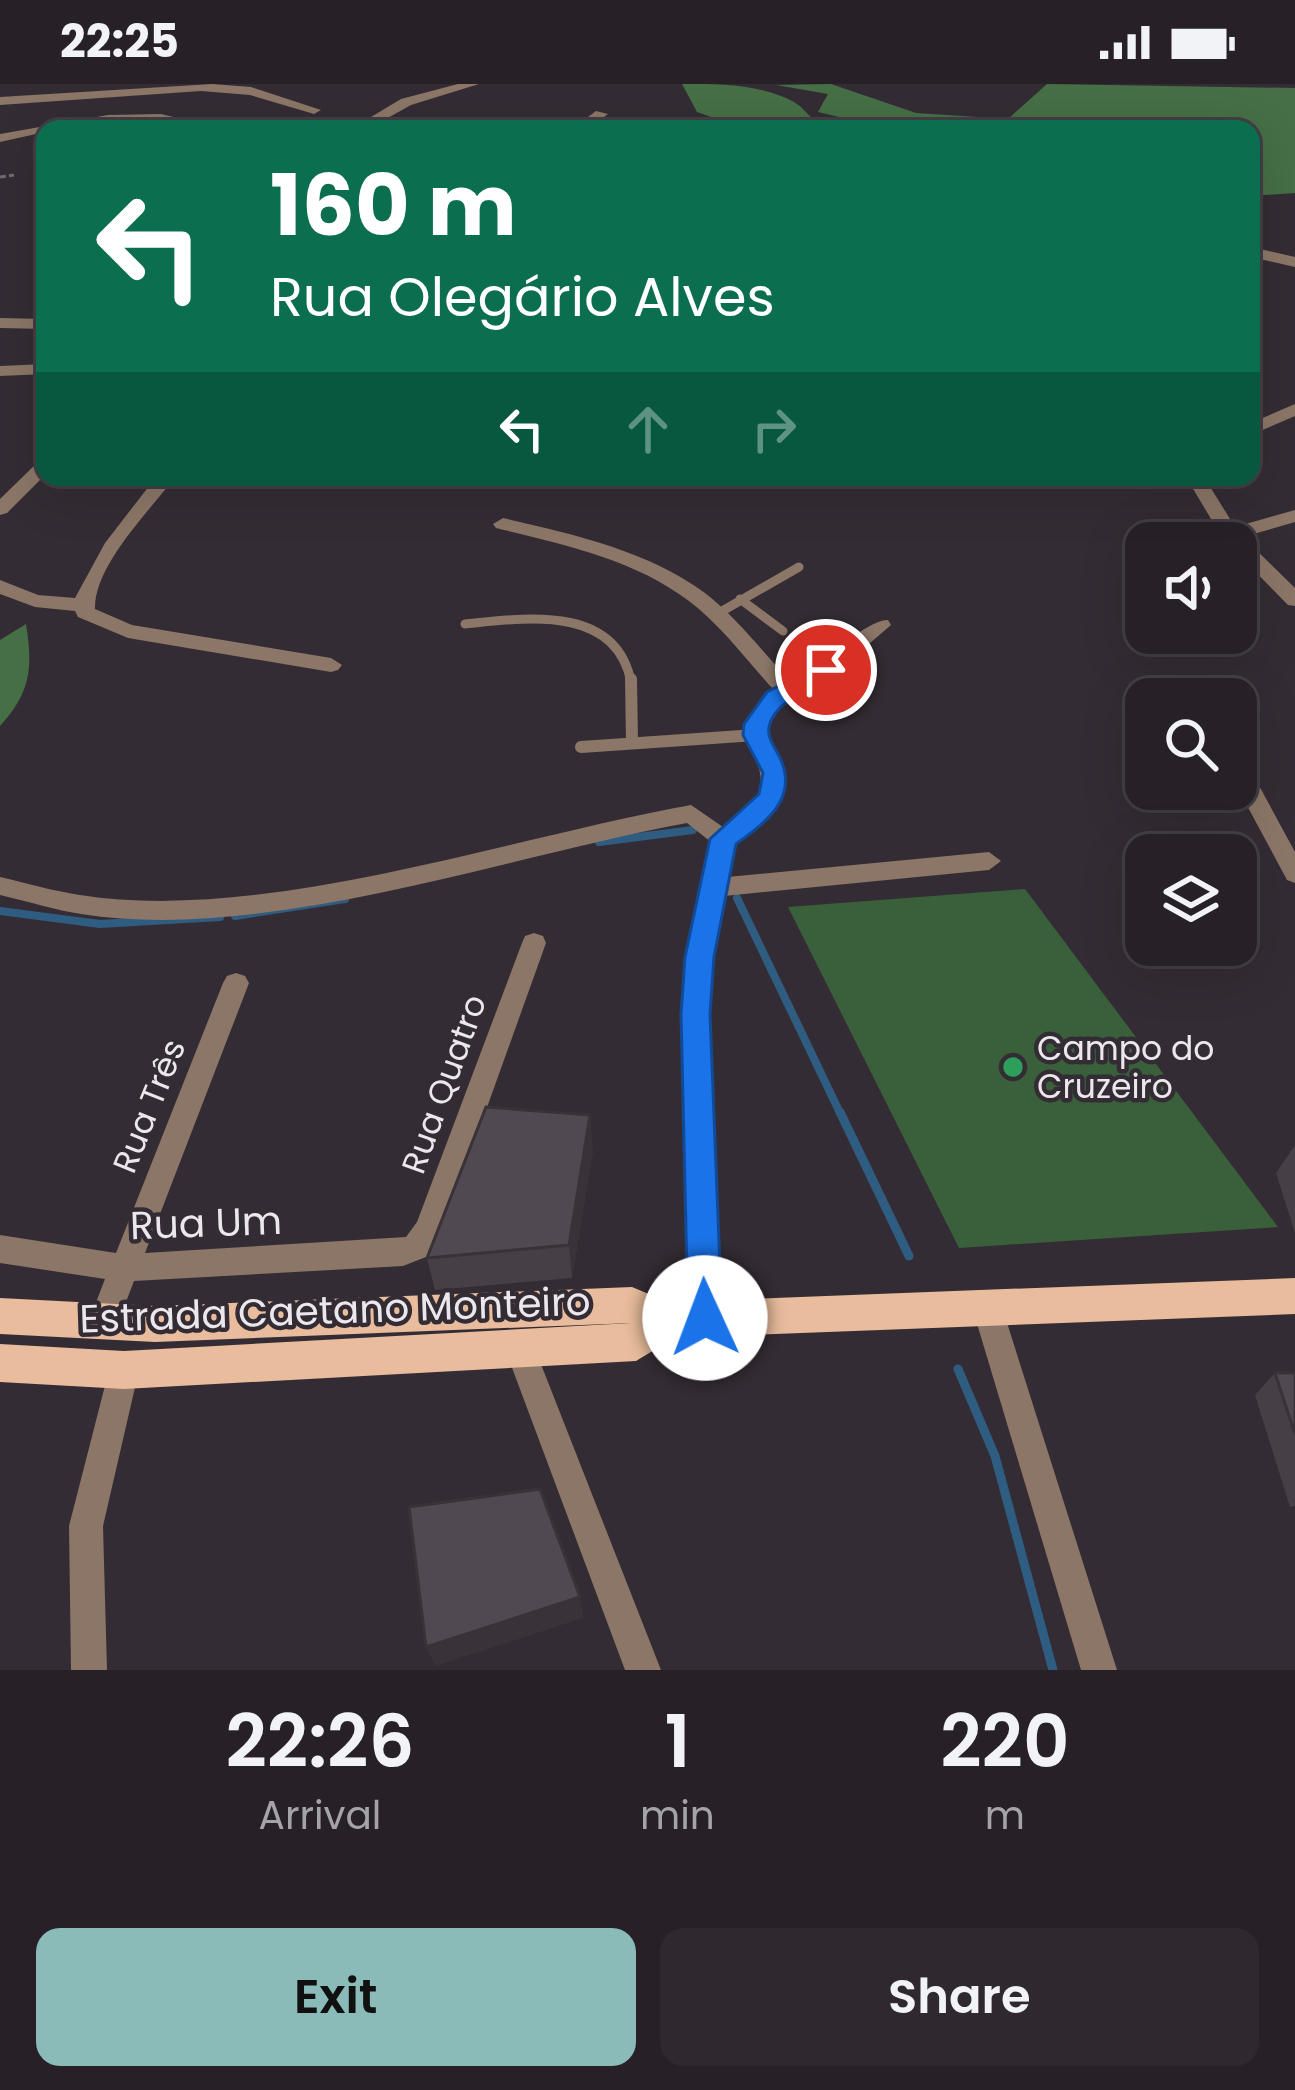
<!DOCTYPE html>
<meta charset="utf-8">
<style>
body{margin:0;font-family:Poppins,sans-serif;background:#2f292f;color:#f1f3f6;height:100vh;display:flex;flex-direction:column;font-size:45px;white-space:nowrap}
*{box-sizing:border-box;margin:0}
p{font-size:39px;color:#a4a3a7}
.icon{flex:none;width:66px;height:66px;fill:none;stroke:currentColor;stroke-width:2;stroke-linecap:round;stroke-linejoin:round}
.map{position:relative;height:1586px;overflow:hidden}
.drawer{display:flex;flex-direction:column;background:#272127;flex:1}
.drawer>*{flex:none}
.banner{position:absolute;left:36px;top:36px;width:1224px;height:366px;border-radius:24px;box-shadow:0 12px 48px #0002,0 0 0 3px #433e44;background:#0b6e4f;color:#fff;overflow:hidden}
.controls{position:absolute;left:1125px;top:438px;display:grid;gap:24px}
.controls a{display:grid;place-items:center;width:132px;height:132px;border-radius:24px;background:#272127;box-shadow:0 12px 48px #0002,0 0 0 3px #433e44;font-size:60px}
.pin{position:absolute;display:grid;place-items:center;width:102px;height:102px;color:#fff;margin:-51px;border:6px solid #fff;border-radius:50%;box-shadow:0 3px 12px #0007}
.me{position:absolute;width:132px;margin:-66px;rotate:358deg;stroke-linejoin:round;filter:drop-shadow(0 0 9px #0008)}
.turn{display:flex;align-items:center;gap:42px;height:252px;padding:0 36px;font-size:54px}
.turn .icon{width:156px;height:156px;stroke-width:2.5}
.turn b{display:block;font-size:84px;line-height:102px}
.lanes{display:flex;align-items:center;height:114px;padding:0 36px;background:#0003;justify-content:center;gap:60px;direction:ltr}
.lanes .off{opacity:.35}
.eta{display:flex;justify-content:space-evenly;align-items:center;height:204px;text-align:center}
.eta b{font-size:72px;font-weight:600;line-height:84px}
.cta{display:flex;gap:24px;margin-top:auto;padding:24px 36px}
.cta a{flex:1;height:138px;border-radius:24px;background:#8bbbb9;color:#111;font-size:48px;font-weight:600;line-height:138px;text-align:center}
.cta a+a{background:#2f292f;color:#f1f3f6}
.status{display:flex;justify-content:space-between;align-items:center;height:84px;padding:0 60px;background:#272127;direction:ltr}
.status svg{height:33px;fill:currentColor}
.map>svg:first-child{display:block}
.green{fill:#3a603b}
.forest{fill:#466f46}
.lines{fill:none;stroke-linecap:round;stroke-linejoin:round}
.stream-far1{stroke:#2f5c81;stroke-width:8}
.stream{stroke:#2f5c81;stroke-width:9}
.path{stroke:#706970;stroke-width:3;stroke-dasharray:6 3;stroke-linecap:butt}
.service-far1{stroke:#8b7667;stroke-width:9}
.service{stroke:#8b7667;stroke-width:12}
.minor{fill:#8b7667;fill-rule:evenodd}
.tertiary{fill:#8b7667;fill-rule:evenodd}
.primary{fill:#e8bc9c;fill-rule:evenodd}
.wall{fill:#463f46}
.shaded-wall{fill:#393339}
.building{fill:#514951;stroke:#393339;stroke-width:3}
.route{fill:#1a73e8;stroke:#114b97;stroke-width:3}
.leisure-dot{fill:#2e9e5b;stroke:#342c34;stroke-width:4.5}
.labels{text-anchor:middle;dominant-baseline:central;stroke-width:9;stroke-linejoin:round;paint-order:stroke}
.poi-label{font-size:33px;fill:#ece7ec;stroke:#342c34;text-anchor:start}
.street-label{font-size:33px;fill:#ece7ec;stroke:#342c34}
.near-street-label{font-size:39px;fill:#ece7ec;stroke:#342c34}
</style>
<div class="status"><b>22:25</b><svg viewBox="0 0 49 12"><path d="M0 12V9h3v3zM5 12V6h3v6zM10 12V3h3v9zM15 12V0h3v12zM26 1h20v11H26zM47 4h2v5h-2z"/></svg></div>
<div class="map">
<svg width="1295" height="1586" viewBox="0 0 1295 1586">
<rect width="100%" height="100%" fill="#342c34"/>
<path class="green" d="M1025 805 1278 1143 959 1164 788 823Z"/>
<path class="forest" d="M682 0C722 0 760 0 794 18 810 28 812 41 832 45H745L697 28Z
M831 0 916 29 1008 35 1047 0 1295 4V109L1251 112V45H877L882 43 818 28 828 10 776 1Z
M26 540C33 584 31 608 0 642V556Z"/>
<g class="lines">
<path class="stream-far1" d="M599 758 693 746
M737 814 841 1031
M0 827 100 840 220 833
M235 832 345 815"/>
<path class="stream" d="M840 1028 909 1172
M958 1285 995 1372 1053 1586"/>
<path class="path" d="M0 93 14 91"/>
<path class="service-far1" d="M740 515 783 547
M717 530 799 483
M465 540C525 534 616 520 631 598"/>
<path class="service" d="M631 595 632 658
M581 663 756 651"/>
<path class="minor" d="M212 0 251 3 321 26 314 30 250 11 201 7 0 21V13Z
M458 0H479L411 21 368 45H351L401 15Z
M596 27 608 30 588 45H572Z
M161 30 222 45 134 37 45 45V48L0 58V50L108 31Z
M684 36 699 45H683L677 40Z
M1251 163 1295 173V183L1251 173Z
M0 234 45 235V245L0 244Z
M45 280V290L0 292V282Z
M1295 320V332L1251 351V339Z
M45 376V391L7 429 0 431V415L39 377Z
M156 393H175C150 427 94 481 95 525L132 541 331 574 342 581 338 586 331 588 128 554 78 533 75 527 35 523 0 510V496L38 511 75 514 105 459Z
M1186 393H1204L1235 443 1295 426V438L1243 453 1295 504V522L1288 521 1236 468V459L1223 455Z
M503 434C572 450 647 466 705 509 737 534 762 567 790 597 812 584 870 534 888 536L891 541 833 591 784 619 767 640V651L778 670 785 699 771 728 734 759 727 793 989 768 1001 777 989 786 724 812C697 949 715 1094 720 1234L716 1244 705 1249 694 1244 690 1234 683 930 686 873 711 758 687 739C503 773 265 859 81 830 54 826 27 817 0 811V793C26 799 53 807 80 811 264 840 507 754 691 721L723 743 759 709C767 681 745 665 745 639L774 606C746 576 722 542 689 517 634 475 562 460 496 444L493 440Z
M1236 672 1244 674 1295 768V799L1287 796 1236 701Z
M534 849 543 852 546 859 443 1146 426 1173 403 1182 134 1197 114 1249 103 1254 92 1249 88 1239 105 1195 0 1179V1151L116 1169 223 899 227 892 236 889 245 892 249 899 145 1169 406 1153 417 1138 522 859 525 852Z
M124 1271 135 1275 139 1286 103 1442 107 1586H71L69 1442 109 1286 113 1275Z"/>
<path class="tertiary" d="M987 1209 998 1213 1002 1223 1117 1586H1081L972 1223 976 1213Z
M520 1250 531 1254 535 1265 661 1586H625L505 1265 509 1254Z"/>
<path class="primary" d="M1295 1194V1230L674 1254 636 1277 124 1305 0 1298V1260L124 1267 631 1239 155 1258 0 1250V1214L155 1222 632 1203 668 1218Z"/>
</g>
<path class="wall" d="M1295 1061V1149L1276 1089Z
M593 1066 572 1194 435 1206 427 1174Z
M1275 1289H1295V1422L1290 1423 1255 1311Z"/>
<path class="shaded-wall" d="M590 1031 593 1066 572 1194 569 1161Z
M580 1513 583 1534 436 1582 426 1563Z"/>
<path class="building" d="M486 1023 590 1031 569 1161 427 1174Z
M1275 1289H1295V1350Z
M540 1405 580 1513 426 1563 409 1423Z"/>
<path class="route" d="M826 578 834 580V591C813 603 774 617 769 643 767 653 774 662 778 670 801 712 768 737 736 760L714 873 710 930 722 1234 717 1245 705 1250 693 1245 688 1234 681 930 685 873 710 755 759 710 763 689 743 651 744 640 767 608Z"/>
<circle class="leisure-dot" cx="1013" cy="983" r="12"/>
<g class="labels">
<g class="poi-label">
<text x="1037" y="964">Campo do<tspan x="1037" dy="38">Cruzeiro</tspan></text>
</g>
<g class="street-label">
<text transform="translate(444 1000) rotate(-70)">Rua Quatro</text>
<text transform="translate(149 1022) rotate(-68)">Rua Três</text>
</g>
<g class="near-street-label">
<text transform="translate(206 1139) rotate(-2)">Rua Um</text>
<text transform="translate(335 1226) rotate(-2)">Estrada Caetano Monteiro</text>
</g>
</g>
</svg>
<div class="controls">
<a><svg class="icon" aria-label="sound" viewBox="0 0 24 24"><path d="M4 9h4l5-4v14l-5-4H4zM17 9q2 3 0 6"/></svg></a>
<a><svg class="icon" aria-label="search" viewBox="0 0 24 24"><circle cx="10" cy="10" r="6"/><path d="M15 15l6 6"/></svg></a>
<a><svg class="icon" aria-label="layers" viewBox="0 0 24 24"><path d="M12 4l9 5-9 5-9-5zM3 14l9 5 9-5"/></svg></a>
</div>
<div class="pin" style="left:826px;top:586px;background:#d93025"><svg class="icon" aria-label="arrive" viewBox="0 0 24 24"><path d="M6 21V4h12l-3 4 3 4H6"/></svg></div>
<svg class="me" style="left:705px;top:1234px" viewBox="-20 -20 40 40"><circle r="19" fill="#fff"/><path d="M0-13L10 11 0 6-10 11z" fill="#1a73e8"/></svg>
<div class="banner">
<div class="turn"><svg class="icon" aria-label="left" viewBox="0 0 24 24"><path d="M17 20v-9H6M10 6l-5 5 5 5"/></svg><div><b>160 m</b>Rua Olegário Alves</div></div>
<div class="lanes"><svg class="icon" aria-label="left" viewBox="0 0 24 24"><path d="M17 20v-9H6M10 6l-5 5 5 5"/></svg><svg class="icon off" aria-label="ahead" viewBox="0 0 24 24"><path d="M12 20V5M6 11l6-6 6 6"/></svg><svg class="icon off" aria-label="right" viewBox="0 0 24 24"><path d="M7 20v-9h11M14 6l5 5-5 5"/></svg></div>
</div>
</div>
<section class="drawer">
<div class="eta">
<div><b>22:26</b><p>Arrival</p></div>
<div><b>1</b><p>min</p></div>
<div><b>220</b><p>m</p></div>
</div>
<div class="cta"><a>Exit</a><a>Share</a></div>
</section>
